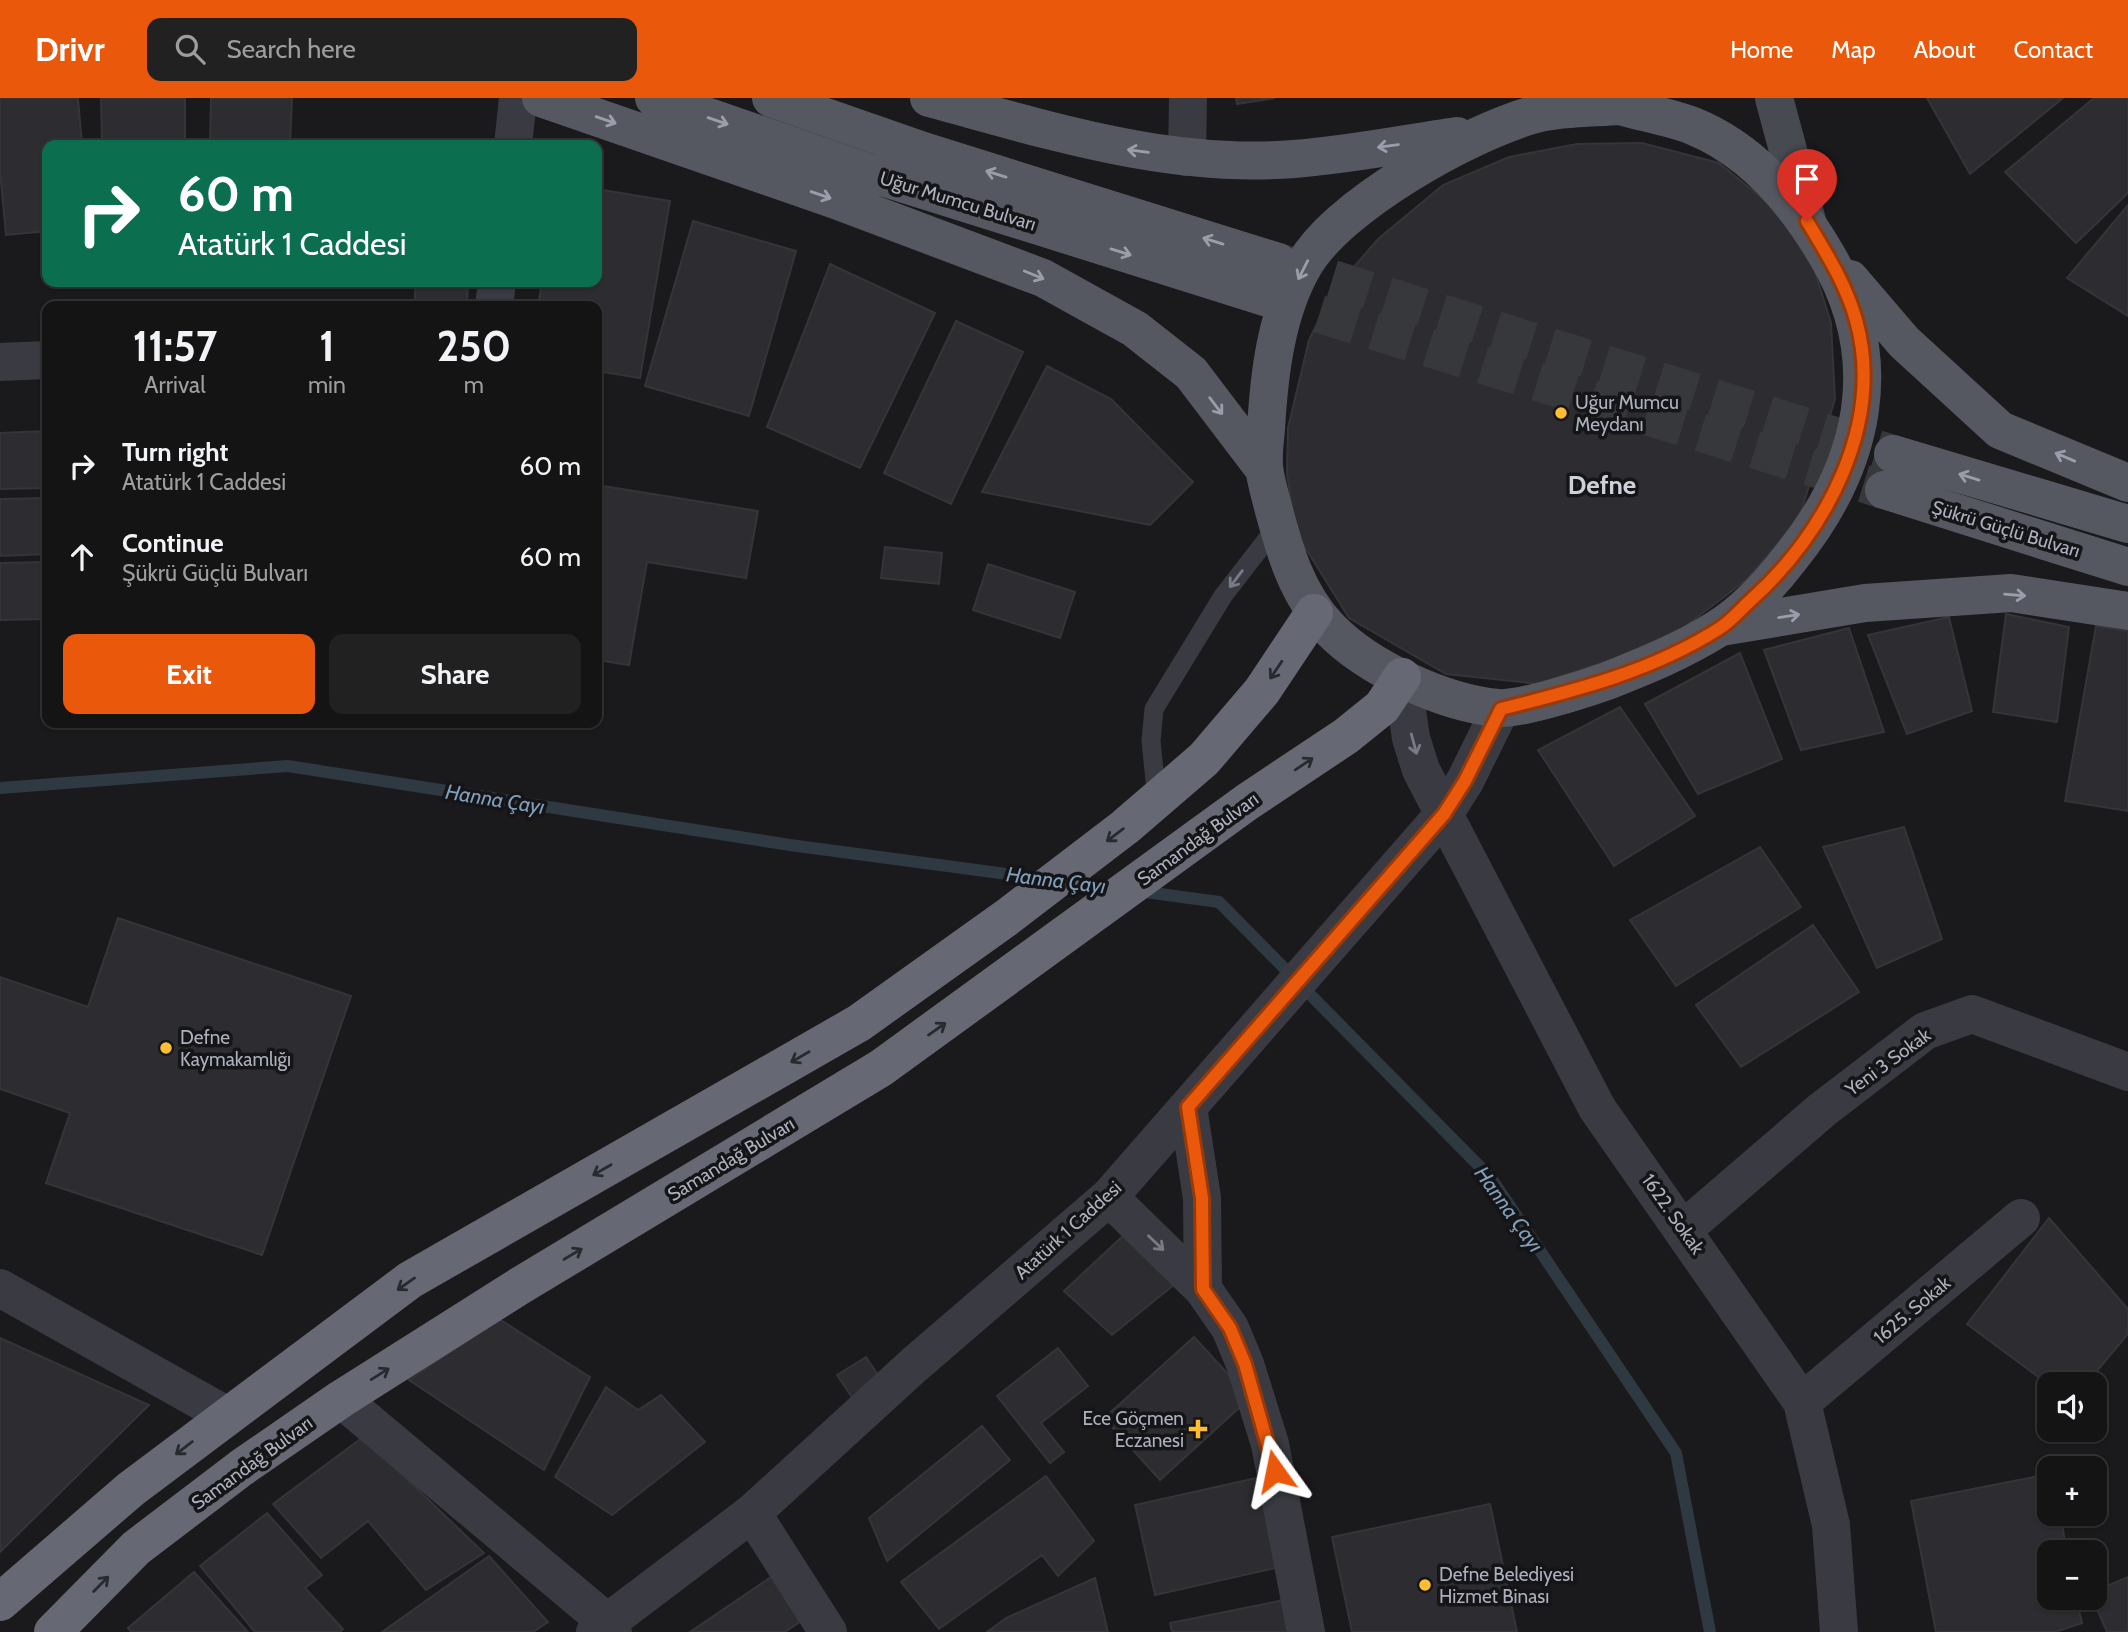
<!DOCTYPE html>
<meta charset="utf-8">
<style>
body{margin:0;font-family:Cabin,sans-serif;background:#212122;color:#f1f3f6;height:100vh;display:flex;flex-direction:column;font-size:26px;white-space:nowrap}
*{box-sizing:border-box;margin:0}
p{font-size:23px;color:#9d9ea0}
.icon{flex:none;width:38px;height:38px;fill:none;stroke:currentColor;stroke-width:2;stroke-linecap:round;stroke-linejoin:round}
.map{position:relative;flex:1;overflow:hidden}
.sheet{position:absolute;left:42px;top:203px;width:560px;height:427px;display:flex;flex-direction:column;background:#141415;border-radius:14px;box-shadow:0 2px 5px #0004,0 0 0 2px #333334}
.sheet>*{flex:none}
.hud{position:absolute;left:42px;top:42px;width:560px;height:147px;border-radius:14px;box-shadow:0 2px 5px #0004,0 0 0 2px #333334;background:#0b6e4f;color:#fff;overflow:hidden}
.fabs{position:absolute;left:2037px;top:1274px;display:grid;gap:14px}
.fabs a{display:grid;place-items:center;width:70px;height:70px;border-radius:14px;background:#141415;box-shadow:0 2px 5px #0004,0 0 0 2px #333334;font-size:35px}
.pin{position:absolute;display:grid;place-items:center;width:60px;height:60px;color:#fff;margin:-72px -30px;border-radius:50% 50% 50% 0;rotate:-45deg;box-shadow:0 0 7px #0007}
.pin .icon{rotate:45deg}
.me{position:absolute;width:77px;margin:-38px;rotate:348deg;stroke-linejoin:round;filter:drop-shadow(0 0 5px #0008)}
.turn{display:flex;align-items:center;gap:24px;height:147px;padding:0 21px;font-size:32px}
.turn .icon{width:91px;height:91px;stroke-width:2.5}
.turn b{display:block;font-size:49px;line-height:60px}
.eta{display:flex;justify-content:space-evenly;align-items:center;height:119px;text-align:center}
.eta b{font-size:42px;font-weight:700;line-height:49px}
.button{display:flex;gap:14px;margin-top:auto;padding:14px 21px}
.button a{flex:1;height:80px;border-radius:14px;background:#ea580c;color:#fff;font-size:28px;font-weight:700;line-height:80px;text-align:center}
.button a+a{background:#212122;color:#f1f3f6}
ul{padding:0;list-style:none}
li{display:flex;align-items:center;gap:21px;height:91px;padding:0 21px}
li div{flex:1}
li b{display:block;font-size:26px}
li em{font-style:normal}
header{display:flex;align-items:center;gap:42px;box-sizing:border-box;height:98px;padding:0 35px;background:#ea580c;color:#fff}
header strong{font-size:33px}
nav{display:flex;gap:38px;margin-inline-start:auto;font-size:24px}
.search{width:490px;height:63px;background:#212122;display:flex;align-items:center;gap:18px;box-sizing:border-box;padding:0 24px;border-radius:14px;color:#9d9ea0;font-size:26px}
.map>svg:first-child{display:block}
.lines{fill:none;stroke-linecap:round;stroke-linejoin:round}
.stream{stroke:#2e3942;stroke-width:12}
.building{fill:#2d2d31;stroke:#343439;stroke-width:2}
.primary-tunnel{stroke:#37383c;stroke-width:38;stroke-dasharray:38 19;stroke-linecap:butt}
.lane{stroke:#3a3b42;stroke-width:19}
.street{stroke:#3a3b42;stroke-width:38}
.secondary{stroke:#484a52;stroke-width:38}
.primary{stroke:#565861;stroke-width:38}
.highway{stroke:#666973;stroke-width:38}
.oneway{stroke:#9a9eab}
.oneway2{stroke:#787b86}
.oneway3{stroke:#292a2f}
.route-casing{stroke:#983908;stroke-width:18}
.route{stroke:#ea580c;stroke-width:12}
.poi-dot{fill:#ffbe2f;stroke:#151518;stroke-width:2.5}
.labels{text-anchor:middle;dominant-baseline:central;stroke-width:7;stroke-linejoin:round;paint-order:stroke}
.street-label{font-size:19px;fill:#abb0bd;stroke:#151518}
.poi-label{font-size:19px;fill:#abb0bd;stroke:#151518;text-anchor:start}
.water-label{font-size:21px;font-style:italic;fill:#819eba;stroke:#151518}
.district-label{font-size:26px;font-weight:bold;fill:#cdd0d8;stroke:#151518}
</style>
<header>
<strong>Drivr</strong>
<div class="search"><svg class="icon" aria-label="search" viewBox="0 0 24 24"><circle cx="10" cy="10" r="6"/><path d="M15 15l6 6"/></svg>Search here</div>
<nav><a>Home</a><a>Map</a><a>About</a><a>Contact</a></nav>
</header>
<div class="map">
<svg width="2128" height="1534" viewBox="0 0 2128 1534">
<rect width="100%" height="100%" fill="#1a1a1c"/>
<g class="lines">
<path class="stream" d="M0 690 288 668 790 747 1044 781
M1069 784 1113 790
M1138 793 1219 804 1491 1080 1676 1355 1710 1534"/>
</g>
<path class="building" d="M0 0H78L82 47H47V133L6 137 0 73Z
M101 0H185V47H102Z
M211 0H292L290 47H210Z
M1236 0H1275L1237 6Z
M1927 0H2063L1970 76Z
M2094 0H2128V95L2076 145 2005 74Z
M1642 45 1719 65 1768 105 1809 154 1831 225 1835 301 1799 421 1746 482 1682 531 1613 561 1539 586 1446 576 1349 520 1296 435 1287 376 1288 330 1309 242 1333 193 1378 141 1443 87 1509 59 1577 46Z
M597 91 670 103 640 280 597 273V208H538L542 184H597Z
M2128 107V218L2067 180Z
M693 123 796 153 749 318 645 288Z
M830 166 935 215 860 370 767 329Z
M416 184H468L467 208H414Z
M956 223 1023 254 951 406 884 375Z
M1047 268 1111 301 1193 384 1150 427 982 394Z
M47 333V390L0 391V335Z
M597 387 758 413 746 480 647 464 629 567 597 562Z
M47 400V456L0 458V401Z
M885 449 942 455 939 486 881 480Z
M47 464V521L0 522V465Z
M988 466 1075 494 1060 540 973 512Z
M2006 516 2069 529 2057 624 1993 614Z
M1949 519 1972 613 1907 636 1868 537Z
M2096 528 2128 533V713L2065 703Z
M1849 530 1884 634 1801 652 1764 552Z
M1740 555 1782 661 1698 696 1645 606Z
M1620 609 1695 718 1614 768 1538 652Z
M1904 729 1942 841 1877 870 1823 749Z
M1760 749 1801 809 1676 888 1630 822Z
M118 820 351 898 262 1157 46 1085 70 1015 0 991V879L88 909Z
M1813 827 1859 894 1741 969 1696 907Z
M2049 1120 2128 1211V1236L2086 1286 2049 1287 1967 1226Z
M1128 1133 1180 1182 1112 1237 1064 1193Z
M499 1221 590 1279 544 1372 409 1282Z
M1194 1239 1250 1300 1160 1382 1104 1320Z
M0 1240 149 1307 0 1454Z
M1058 1250 1088 1288 1041 1325 1064 1354 1050 1365 997 1298Z
M866 1259 882 1283 853 1301 837 1277Z
M606 1289 638 1312 661 1297 705 1344 612 1417 555 1379Z
M982 1328 1010 1362 887 1463 869 1420Z
M363 1339 484 1455 426 1492 368 1423 321 1460 273 1406Z
M2049 1376V1416H2060L2067 1454H2049V1500H2076L2082 1525 2055 1534H1936L1911 1403Z
M1046 1378 1094 1443 1058 1478 1042 1457 939 1531 901 1484Z
M1261 1379 1280 1469 1155 1497 1135 1407Z
M1490 1406 1517 1534H1352L1332 1439Z
M1490 1406 1517 1534H1352L1332 1439Z
M267 1415 322 1477 305 1490 343 1531 340 1534H255L200 1468Z
M489 1458 548 1524 533 1534H382Z
M194 1474 248 1534H131L128 1530Z
M777 1475 807 1519 785 1534H690Z
M2128 1479V1534H2107L2092 1500 2095 1493Z
M1095 1480 1108 1534H987L1006 1520Z
M1284 1502 1290 1534H1172L1170 1525Z"/>
<g class="lines">
<path class="primary-tunnel" d="M1278 164 1893 356
M1265 199 1884 392"/>
<path class="lane" d="M1157 702 1151 643 1154 611 1223 498 1278 427"/>
<path class="street" d="M513 47 518 0
M1187 59 1188 0
M494 208 497 184
M0 264 47 262
M1402 579 1411 640 1421 672 1597 1010 1802 1304 1831 1427 1839 1534
M1188 1009 1202 1100 1203 1191
M1109 1099 1203 1191 1230 1230 1245 1266 1270 1346 1306 1534
M1684 1131 1822 1012 1925 933 1972 916 2128 974
M0 1190 226 1317
M341 1301 608 1525 613 1534
M1802 1304 2021 1120
M752 1415 828 1534
M595 1534 752 1415 914 1267 1109 1099 1444 716 1465 683 1501 610"/>
<path class="secondary" d="M1774 0 1807 123"/>
<path class="primary" d="M541 0 833 101 1043 180 1135 231 1191 275 1264 371
M654 0 873 76 1265 199
M771 0 923 53 1278 164
M929 0C1048 32 1168 71 1294 61 1348 57 1403 46 1457 38
M1620 8C1644 15 1670 19 1693 28 1752 52 1795 103 1826 156 1889 261 1865 367 1791 459 1771 485 1745 514 1717 531 1682 553 1645 568 1607 583 1584 591 1520 612 1498 610 1443 605 1368 570 1330 531 1296 496 1284 451 1272 405 1269 393 1265 380 1264 368 1263 356 1265 343 1266 331 1269 277 1276 215 1304 167 1339 107 1469 34 1536 16 1562 9 1593 10 1620 8Z
M1850 181 1904 244 2000 332 2128 385
M1893 356 2128 426
M1884 392 2128 469
M1721 529 1865 505 2011 495 2128 513"/>
<path class="highway" d="M0 1504 131 1391 410 1182 859 925 1006 820 1125 729 1204 661 1262 593 1314 515
M53 1534 136 1450 241 1370 341 1301 518 1189 881 970 1247 704 1346 638 1382 609 1402 579"/>
</g>
<defs><path id="oneway-shaft" d="M-6 0H5M1.5-3L5.5 0L1.5 3" fill="none" stroke-width="1.6" stroke-linecap="round" stroke-linejoin="round" transform="scale(1.75)"/></defs>
<g class="oneway">
<use href="#oneway-shaft" transform="translate(606 22) rotate(19)"/>
<use href="#oneway-shaft" transform="translate(718 23) rotate(19)"/>
<use href="#oneway-shaft" transform="translate(1388 48) rotate(172)"/>
<use href="#oneway-shaft" transform="translate(1138 53) rotate(-173)"/>
<use href="#oneway-shaft" transform="translate(996 76) rotate(-163)"/>
<use href="#oneway-shaft" transform="translate(821 97) rotate(19)"/>
<use href="#oneway-shaft" transform="translate(1213 143) rotate(-163)"/>
<use href="#oneway-shaft" transform="translate(1121 154) rotate(17)"/>
<use href="#oneway-shaft" transform="translate(1303 172) rotate(117)"/>
<use href="#oneway-shaft" transform="translate(1034 177) rotate(22)"/>
<use href="#oneway-shaft" transform="translate(1216 308) rotate(53)"/>
<use href="#oneway-shaft" transform="translate(2065 359) rotate(-157)"/>
<use href="#oneway-shaft" transform="translate(1969 379) rotate(-163)"/>
<use href="#oneway-shaft" transform="translate(2015 497) rotate(5)"/>
<use href="#oneway-shaft" transform="translate(1789 518) rotate(-9)"/>
</g>
<g class="oneway2">
<use href="#oneway-shaft" transform="translate(1236 481) rotate(127)"/>
<use href="#oneway-shaft" transform="translate(1414 646) rotate(75)"/>
<use href="#oneway-shaft" transform="translate(1156 1145) rotate(44)"/>
</g>
<g class="oneway3">
<use href="#oneway-shaft" transform="translate(1276 572) rotate(124)"/>
<use href="#oneway-shaft" transform="translate(1304 666) rotate(-34)"/>
<use href="#oneway-shaft" transform="translate(1115 737) rotate(143)"/>
<use href="#oneway-shaft" transform="translate(937 931) rotate(-35)"/>
<use href="#oneway-shaft" transform="translate(800 959) rotate(150)"/>
<use href="#oneway-shaft" transform="translate(602 1072) rotate(150)"/>
<use href="#oneway-shaft" transform="translate(573 1156) rotate(-31)"/>
<use href="#oneway-shaft" transform="translate(406 1186) rotate(145)"/>
<use href="#oneway-shaft" transform="translate(380 1276) rotate(-32)"/>
<use href="#oneway-shaft" transform="translate(184 1350) rotate(142)"/>
<use href="#oneway-shaft" transform="translate(101 1486) rotate(-45)"/>
</g>
<g class="lines">
<defs>
<path id="route" d="M1275 1373 1245 1266 1230 1230 1203 1191 1202 1100 1188 1009 1444 716 1465 683 1501 611C1577 592 1653 573 1720 530 1731 523 1741 511 1751 502 1826 435 1885 325 1856 222 1846 186 1826 155 1807 123"/>
</defs>
<use href="#route" class="route-casing"/>
<use href="#route" class="route"/>
</g>
<g class="poi-dot">
<circle cx="1561" cy="315" r="7"/>
<circle cx="166" cy="950" r="7"/>
<path d="M1194.5 1320.5h7v7h7v7h-7v7h-7v-7h-7v-7h7z"/>
<circle cx="1425" cy="1487" r="7"/>
</g>
<g class="labels">
<g class="street-label">
<text transform="translate(958 103) rotate(17)">Uğur Mumcu Bulvarı</text>
<text transform="translate(2006 431) rotate(17)">Şükrü Güçlü Bulvarı</text>
<text transform="translate(1198 741) rotate(-36)">Samandağ Bulvarı</text>
<text transform="translate(1888 964) rotate(-36)">Yeni 3 Sokak</text>
<text transform="translate(731 1061) rotate(-31)">Samandağ Bulvarı</text>
<text transform="translate(1673 1116) rotate(55)">1622. Sokak</text>
<text transform="translate(1068 1132) rotate(-42)">Atatürk 1 Caddesi</text>
<text transform="translate(1912 1212) rotate(-40)">1625. Sokak</text>
<text transform="translate(252 1365) rotate(-36)">Samandağ Bulvarı</text>
</g>
<g class="poi-label">
<text x="1575" y="304">Uğur Mumcu<tspan x="1575" dy="22">Meydanı</tspan></text>
<text x="180" y="939">Defne<tspan x="180" dy="22">Kaymakamlığı</tspan></text>
<text x="1184" y="1320" text-anchor="end">Ece Göçmen<tspan x="1184" dy="22">Eczanesi</tspan></text>
<text x="1439" y="1476">Defne Belediyesi<tspan x="1439" dy="22">Hizmet Binası</tspan></text>
</g>
<g class="water-label">
<text transform="translate(495 701) rotate(9)">Hanna Çayı</text>
<text transform="translate(1056 782) rotate(7)">Hanna Çayı</text>
<text transform="translate(1509 1111) rotate(54)">Hanna Çayı</text>
</g>
<g class="district-label">
<text x="1602" y="387">Defne</text>
</g>
</g>
</svg>
<div class="fabs">
<a><svg class="icon" aria-label="sound" viewBox="0 0 24 24"><path d="M4 9h4l5-4v14l-5-4H4zM17 9q2 3 0 6"/></svg></a>
<a>+</a>
<a>−</a>
</div>
<div class="pin" style="left:1807px;top:123px;background:#d93025"><svg class="icon" aria-label="arrive" viewBox="0 0 24 24"><path d="M6 21V4h12l-3 4 3 4H6"/></svg></div>
<svg class="me" style="left:1275px;top:1373px" viewBox="-20 -20 40 40"><path d="M0-17L14 15 0 8-14 15z" fill="#ea580c" stroke="#fff" stroke-width="4"/></svg>
<div class="hud">
<div class="turn"><svg class="icon" aria-label="right" viewBox="0 0 24 24"><path d="M7 20v-9h11M14 6l5 5-5 5"/></svg><div><b>60 m</b>Atatürk 1 Caddesi</div></div>
</div>
<section class="sheet">
<div class="eta">
<div><b>11:57</b><p>Arrival</p></div>
<div><b>1</b><p>min</p></div>
<div><b>250</b><p>m</p></div>
</div>
<ul>
<li><svg class="icon" aria-label="right" viewBox="0 0 24 24"><path d="M7 20v-9h11M14 6l5 5-5 5"/></svg><div><b>Turn right</b><p>Atatürk 1 Caddesi</p></div><em>60 m</em></li>
<li><svg class="icon" aria-label="ahead" viewBox="0 0 24 24"><path d="M12 20V5M6 11l6-6 6 6"/></svg><div><b>Continue</b><p>Şükrü Güçlü Bulvarı</p></div><em>60 m</em></li>
</ul>
<div class="button"><a>Exit</a><a>Share</a></div>
</section>
</div>
